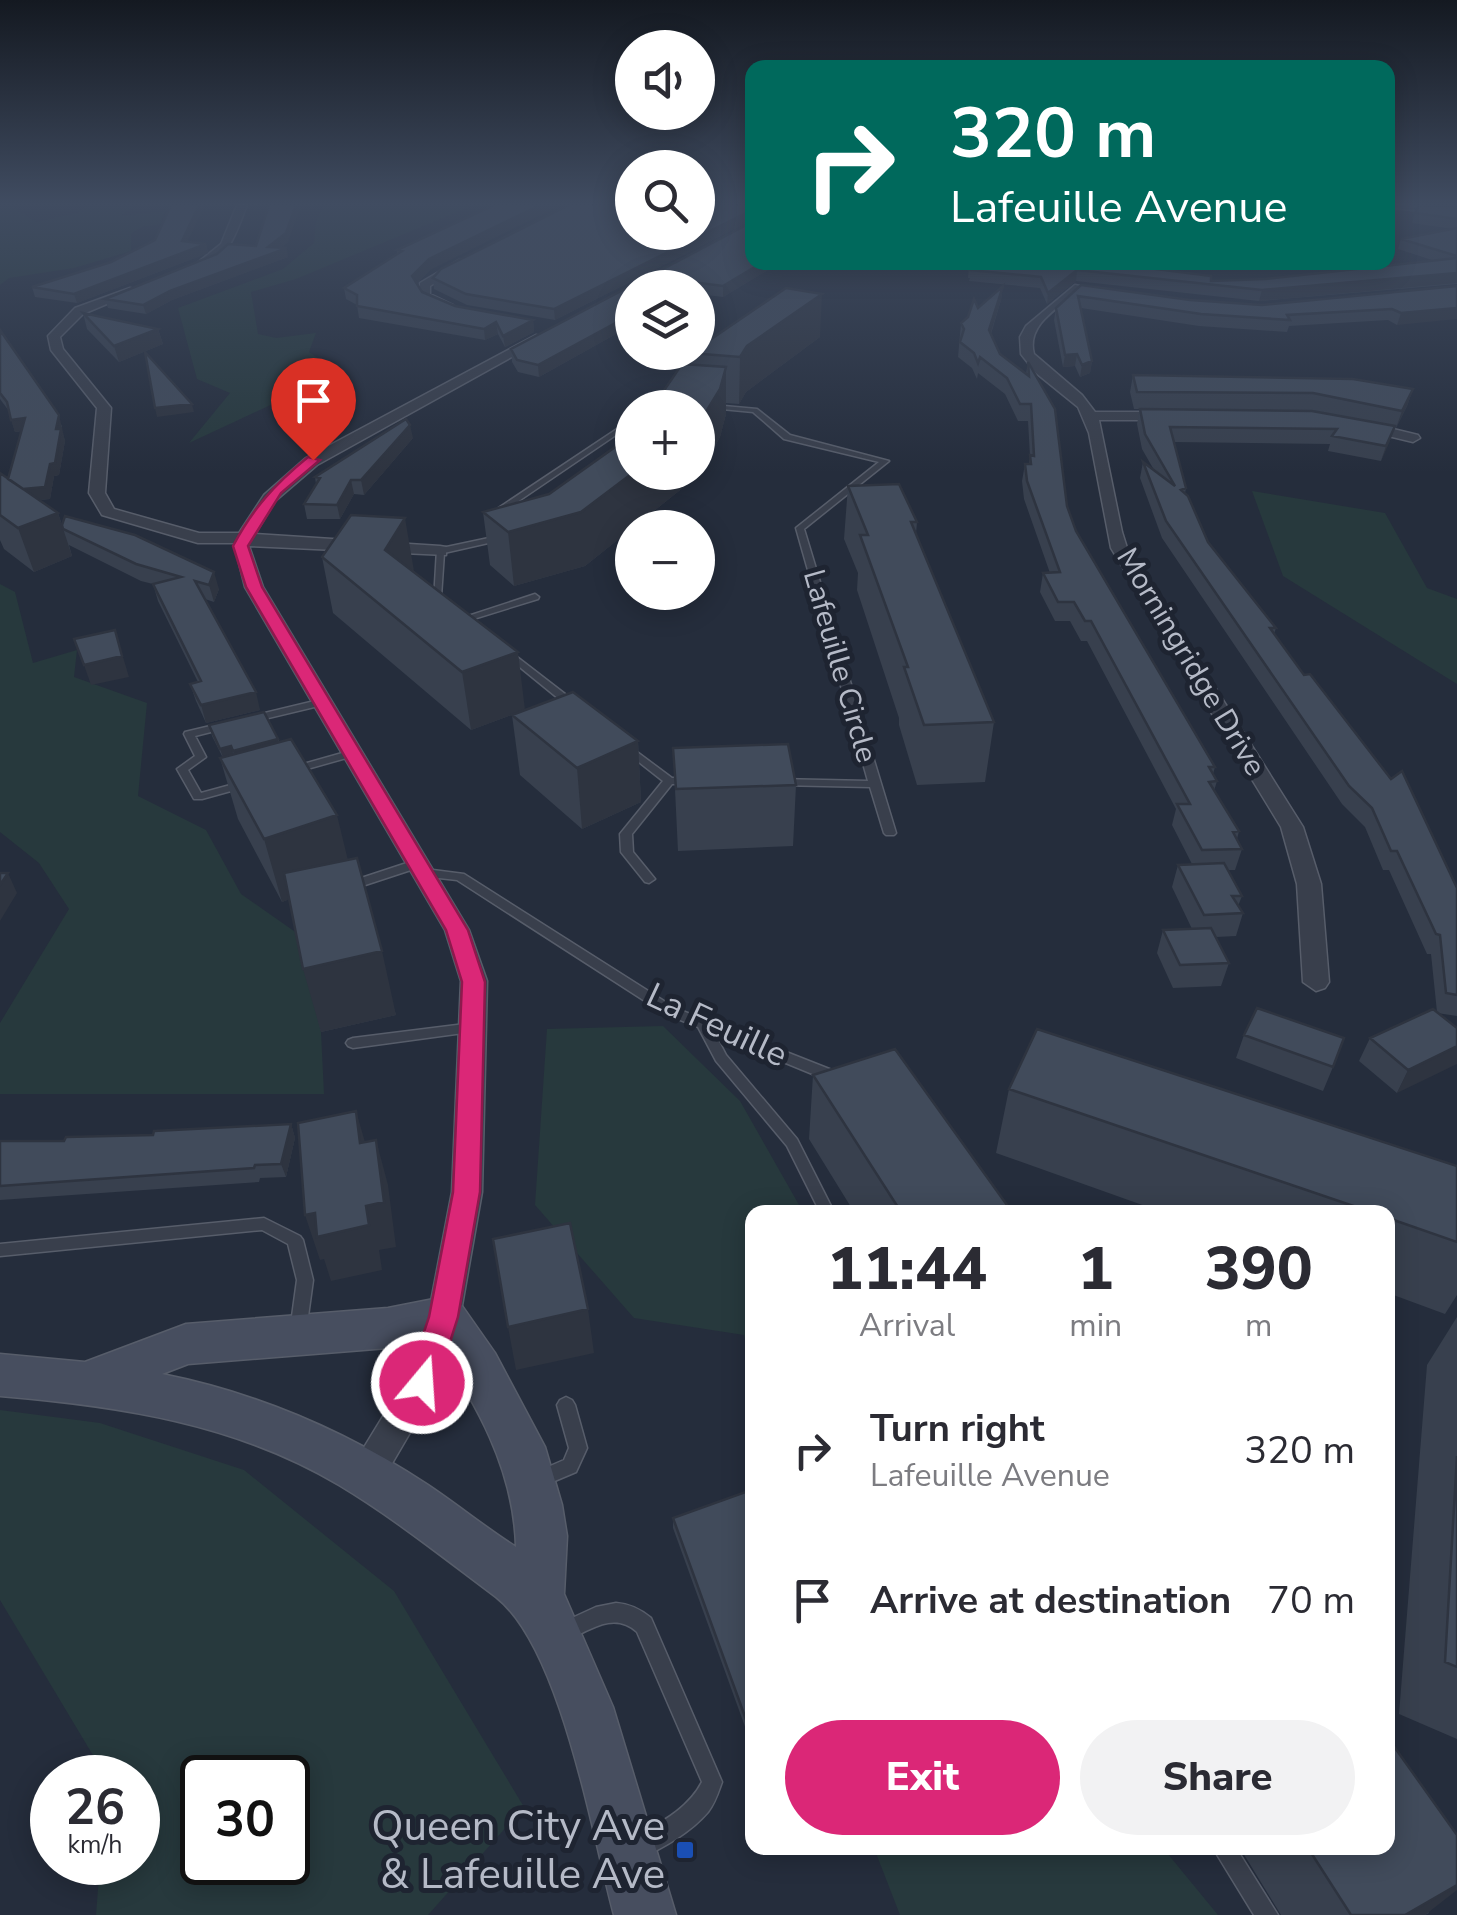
<!DOCTYPE html>
<meta charset="utf-8">
<style>
body{margin:0;font-family:"Nunito Sans",sans-serif;background:#f2f2f3;color:#2b2b33;height:100vh;display:flex;flex-direction:column;font-size:38px;white-space:nowrap}
*{box-sizing:border-box;margin:0}
p{font-size:32px;color:#7c7c81}
.icon{flex:none;width:55px;height:55px;fill:none;stroke:currentColor;stroke-width:2;stroke-linecap:round;stroke-linejoin:round}
.map{position:relative;flex:1;overflow:hidden}
.drawer{position:absolute;left:745px;top:1205px;width:650px;height:650px;display:flex;flex-direction:column;background:#fff;border-radius:20px;box-shadow:0 5px 25px #0003}
.drawer>*{flex:none}
.banner{position:absolute;left:745px;top:60px;width:650px;height:210px;border-radius:20px;box-shadow:0 5px 25px #0003;background:#00695c;color:#fff;overflow:hidden}
.tools{position:absolute;left:615px;top:30px;display:grid;gap:20px}
.tools a{display:grid;place-items:center;width:100px;height:100px;border-radius:50%;background:#fff;box-shadow:0 5px 25px #0003;font-size:50px}
.speed{position:absolute;left:30px;top:1755px;display:flex;gap:20px;font-size:50px;font-weight:700;text-align:center}
.speed>*{display:grid;place-content:center;width:130px;height:130px;border-radius:50%;background:#fff;box-shadow:0 5px 25px #0003;line-height:1}
.speed small{font-size:25px;font-weight:400}
.speed .limit{border:5px solid #111;border-radius:15px;background:#fff;color:#111}
.pin{position:absolute;display:grid;place-items:center;width:85px;height:85px;color:#fff;margin:-102px -42px;border-radius:50% 50% 50% 0;rotate:-45deg;box-shadow:0 0 10px #0007}
.pin .icon{rotate:45deg}
.me{position:absolute;width:110px;margin:-55px;rotate:18deg;stroke-linejoin:round;filter:drop-shadow(0 0 8px #0008)}
.turn{display:flex;align-items:center;gap:35px;height:210px;padding:0 40px;font-size:45px}
.turn .icon{width:130px;height:130px;stroke-width:2.5}
.turn b{display:block;font-size:70px;line-height:85px}
.eta{display:flex;justify-content:space-evenly;align-items:center;height:170px;text-align:center}
.eta b{font-size:60px;font-weight:800;line-height:70px}
.action{display:flex;gap:20px;margin-top:auto;padding:20px 40px}
.action a{flex:1;height:115px;border-radius:60px;background:#db2777;color:#fff;font-size:40px;font-weight:800;line-height:115px;text-align:center}
.action a+a{background:#f2f2f3;color:#2b2b33}
ul{padding:0;list-style:none}
li{display:flex;align-items:center;gap:30px;height:150px;padding:0 40px}
li div{flex:1}
li b{display:block;font-size:38px}
li em{font-style:normal}
.map>svg:first-child{display:block}
.green{fill:#27393d;fill-rule:evenodd}
.lines{fill:none;stroke-linecap:round;stroke-linejoin:round}
.lane-casing{stroke:#575d6a;stroke-width:3}
.street-casing{stroke:#575d6a;stroke-width:3}
.secondary-casing{stroke:#575d6a;stroke-width:3}
.lane{fill:#393f4c;fill-rule:evenodd}
.street{fill:#393f4c;fill-rule:evenodd}
.secondary{fill:#474e5f;fill-rule:evenodd}
.wall{fill:#38404e}
.shaded-wall{fill:#2e3440}
.building{fill:#414b5b;stroke:#2e3440;stroke-width:2.5}
.route{fill:#db2777;stroke:#8e194d;stroke-width:2.5}
.transit-dot{fill:#1a4fb4;stroke:#1e2431;stroke-width:4}
.labels{text-anchor:middle;dominant-baseline:central;stroke-width:10;stroke-linejoin:round;paint-order:stroke}
.far-street-label{font-size:30px;fill:#b5bac7;stroke:#1e2431}
.street-label{font-size:35px;fill:#b5bac7;stroke:#1e2431}
.near-poi-label{font-size:42px;fill:#b5bac7;stroke:#1e2431;text-anchor:end}
</style>
<div class="map">
<svg width="1457" height="1915" viewBox="0 0 1457 1915">
<rect width="100%" height="100%" fill="#252d3c"/>
<path class="green" d="M0 205 12 206 36 222 77 213 87 205H136L120 216 165 211 161 224 141 227 131 234V251L74 268 9 278 0 285Z
M323 205H474L296 279 251 292 258 334 276 338 316 333 309 352 339 373 189 443 230 393 197 379 178 308 283 269 314 243 316 222Z
M1252 491 1385 513 1427 588 1457 599V684L1283 576Z
M0 584 15 592 33 663 77 650 74 677 147 703 138 796 206 830 241 894 301 936 321 1032 324 1094H0V1023L69 909 39 863 0 832Z
M663 1026 740 1101 803 1212H752V1369L744 1335 634 1318 535 1205 547 1029Z
M0 1410 100 1423 244 1470 394 1591 524 1807 428 1915H96L100 1863 138 1862V1778L106 1777 0 1600ZM202 1778H288V1862H202Z
M874 1848H1163L1218 1915H900Z"/>
<g class="lines">
<defs>
<path id="lane" d="M713 405 757 409 790 435 889 461 804 529 896 833 894 835H886L884 833 870 787 778 785 773 782 778 779 868 781 796 528 879 462 784 439 753 412 711 408V406Z
M632 419V424L495 517 488 515Z
M503 535 507 537 506 539 444 553 441 597 449 604 442 606 434 600 437 549Z
M535 594 539 597 538 599 467 621 459 619Z
M508 650 578 704V708H570L505 655 503 653Z
M323 699 328 702 327 704 252 722 247 719 248 717Z
M223 723 227 724V728L195 736 206 757 188 770 201 793 245 781 250 784 249 786 202 799H194L177 769 195 756 184 734 185 732Z
M625 743 672 778H688L693 781 688 784H672L632 834 633 852 655 879 649 883 645 882 621 852 620 834 663 781 621 748 620 746Z
M353 750 358 753 357 755 293 773 288 770 289 768Z
M419 859 425 863 423 866 350 890 344 886 346 883Z
M425 869 464 874 675 1008 842 1074 844 1078 842 1082H832L715 1034 726 1055 797 1139 834 1212H820L787 1146 716 1061 698 1027 665 1014 457 880 421 876 419 873 421 870Z
M473 1023 478 1025 480 1028 478 1031 353 1048 348 1046 346 1043 348 1040 353 1038Z
M264 1218 300 1236 303 1240 313 1280 306 1331 304 1336 298 1338 292 1336 290 1331 297 1280 288 1244 262 1230 0 1256V1244Z
M566 1397 572 1400 575 1405 587 1448 576 1472 538 1488 532 1486 529 1480 532 1474 564 1460 569 1448 557 1405 560 1400Z
M616 1603C630 1604 640 1609 651 1618L722 1782C718 1793 715 1803 708 1812 691 1832 662 1849 638 1859L630 1856 627 1848 630 1840C657 1824 687 1811 702 1782L637 1632C614 1611 590 1630 566 1641L559 1638 556 1631 559 1624 596 1607Z
M1213 1848H1236L1278 1915H1254Z"/>
<path id="street" d="M237 205H247C237 230 227 267 196 268V264L221 244Z
M1389 205 1457 209V215L1394 208Z
M459 260 468 262 430 286V294L453 305V311L420 298V283Z
M1075 285 1116 293 1110 296 1077 292C1058 308 1026 325 1034 354L1082 395 1095 412H1170L1177 416 1170 420H1099L1122 532 1127 548 1303 827 1321 884 1329 982 1325 988 1316 991 1303 982 1297 884 1281 827 1111 548 1089 433 1078 407 1036 373 1021 354 1020 337 1026 326Z
M130 288 140 290 83 314 60 337 63 349 111 408 105 493 114 509 199 533H239L264 495 306 458 536 335 546 338 317 465 275 501 255 534 440 546 446 547V555L249 546 263 587 469 930 487 981 482 1192 460 1317 439 1383 380 1484 367 1489 354 1484 349 1472 407 1377 428 1317 452 1192 461 981 445 930 245 587 234 543H198L102 515 89 493 97 408 51 350 48 336 75 308Z
M1360 421 1418 435 1420 438 1413 442 1355 428 1353 425Z"/>
<path id="secondary" d="M444 1297 460 1303 495 1353 545 1447 562 1505 567 1536 564 1594 613 1707 676 1915H614C592 1834 561 1648 496 1597 445 1559 394 1518 339 1485 235 1423 119 1406 0 1396V1354L85 1362 186 1324 388 1308ZM433 1339C476 1403 514 1468 516 1547 486 1528 458 1505 428 1485 348 1432 257 1393 162 1374L188 1364 388 1348Z"/>
</defs>
<use href="#lane" class="lane-casing"/>
<use href="#street" class="street-casing"/>
<use href="#secondary" class="secondary-casing"/>
<use href="#lane" class="lane"/>
<use href="#street" class="street"/>
<use href="#secondary" class="secondary"/>
</g>
<path class="wall" d="M494 205 416 284 422 292 455 306 533 320 534 332 505 347 498 334 485 340 359 318 357 305 346 299 344 288 397 254V250Z
M752 205V220L555 320 467 305 434 289 433 278Z
M1457 207V284L1259 301 1076 281 1047 304 1040 288 969 281 970 278H968L969 267 974 262 1211 281 1266 279 1435 261 1398 249 1401 239 1453 229 1412 223 1415 213Z
M752 222V262H781L723 297 698 294V288H632V325L539 377 518 372 512 362 511 349Z
M188 241 206 244 208 253 77 303 35 297 32 287Z
M288 242 280 248 288 257 172 300 146 314 108 308 105 299 256 246Z
M1081 285 1190 300 1262 305 1457 286 1397 325 1388 320 1289 326 1287 332 1199 326 1081 308 1092 361 1090 373 1080 377 1075 366 1063 367 1054 320 1056 308Z
M1003 286 1001 300 991 334 1000 354 1026 374 1028 362 1067 506 1076 531 1215 767 1213 774 1217 781 1214 791 1239 831 1237 839 1242 849 1235 870H1228L1242 896 1238 906 1243 913 1236 936 1216 937 1229 963 1221 986 1173 988 1157 953 1163 930 1192 929 1172 887 1178 865 1192 864 1172 825 1176 809 1087 641H1081L1070 621H1055L1040 592 1043 573H1050L1024 499 1022 481 1025 464H1029L1030 456 1028 421H1018L1005 394 978 373 977 379 972 368 958 357 961 323Z
M83 313 158 329 163 344 119 362 87 329Z
M0 330 62 426V431L65 441 59 475 54 476 50 499 39 500 58 513 62 525 219 589 214 602 205 599 260 710 206 723 196 701 190 684 198 682 158 601 153 584 141 581 69 545 72 556 34 572 4 549 0 540V473L8 479 22 431 15 432 9 411 0 399Z
M820 337 746 392 739 404 726 403V414L720 437 699 475 585 566 514 586 490 565 483 512 549 494 632 435 690 364V353Z
M1133 375 1413 389 1407 406 1396 428H1394L1381 461 1328 451 1330 444 1174 442 1186 488 1185 493 1208 542 1276 628 1274 634 1457 888V1016L1437 1013 1397 1093 1359 1061 1370 1038 1437 1012 1431 954H1427L1389 870H1383L1365 827 1342 804 1162 538 1140 478 1143 462 1154 470 1142 449 1137 424 1140 409 1308 410 1134 409 1130 392Z
M413 438 364 495 354 494 340 519H307L304 504 316 484 315 477Z
M848 486 917 522 916 534 994 722 985 782 917 785 899 725V718L857 590 858 573 844 539Z
M322 557 414 571 525 710 471 730 333 613Z
M512 715 638 741 641 802 582 829 520 775Z
M209 725 278 739 348 860 396 1015 321 1032 289 899 282 902 238 819 220 758H223L212 736Z
M673 748 796 785 793 846 678 851Z
M1244 1035 1333 1067 1323 1091 1236 1058Z
M813 1075 1012 1212H854L809 1139Z
M1009 1089 1457 1166V1295L1445 1314 1388 1293V1212H1162L996 1153Z
M291 1124 295 1138 286 1177 260 1178 259 1182 0 1200V1141H64Z
M1457 1317V1739L1399 1714 1427 1365Z
M752 1493V1746L673 1528V1518Z
M1240 1848H1388L1429 1913 1425 1915H1281Z"/>
<path class="shaded-wall" d="M199 205H205L184 249 182 241Z
M296 205H301L288 242 273 253 287 248 288 257 172 300 146 314 143 305 170 291 268 247Z
M540 205H561L430 270 413 287 412 276 429 259Z
M752 210V220L555 320 554 309Z
M206 244 208 253 77 303 74 294Z
M763 262H781L723 297V286Z
M1077 270 1076 281 1047 304 1048 293Z
M1457 273V283L1259 301 1262 290Z
M1003 286 1001 300 987 345 989 330Z
M822 294 820 337 746 392 739 404 740 357 747 346Z
M1457 308V319L1397 325 1401 313Z
M632 314V325L539 377 538 365Z
M533 320 534 332 505 347 503 336Z
M496 322 498 334 485 340 484 329Z
M158 329 163 344 119 362 114 346Z
M1077 354 1075 366 1063 367 1065 355Z
M1092 361 1090 373 1080 377 1082 365Z
M726 367V414L720 437 699 475 585 566 514 586 508 532 634 472H698V425Z
M1413 389 1407 406 1396 428 1402 411Z
M192 404 194 412 157 417 155 408Z
M59 415 65 441 59 475 54 476 50 499 9 503 56 429Z
M25 418 29 430 15 432 11 420Z
M410 425 413 438 364 495 361 480Z
M1395 426 1390 441 1381 461 1386 446Z
M351 480 354 494 340 519 337 505Z
M58 513 72 556 34 572 18 528Z
M405 518 414 571 394 605 385 550Z
M214 572 219 589 214 602 209 585Z
M115 630 129 677 91 685 84 665Z
M518 652 525 710 471 730 462 672Z
M256 692 260 710 206 723 201 705Z
M278 739 281 750 236 762 233 751Z
M638 741 641 802 582 829 577 768Z
M231 746 234 757 224 760 220 749Z
M337 815 352 877 282 902 264 839Z
M0 873H8L17 893 0 921Z
M382 951 396 1015 321 1032 303 969Z
M1457 1046V1064L1397 1093 1408 1070Z
M356 1111 369 1156 360 1143Z
M291 1124 295 1138 286 1177 281 1164Z
M376 1140 388 1185 396 1247 379 1250 382 1270 331 1281 324 1259 320 1260 305 1215 366 1206Z
M588 1309 594 1353 516 1370 508 1327Z
M1457 1885V1890L1425 1915H1405Z"/>
<path class="building" d="M171 205H199L182 241 206 244 74 294 32 287 111 262 155 240Z
M269 205H296L286 233 268 247 287 248 170 291 143 305 105 299 217 254 228 244 256 246Z
M494 205H540L429 259 412 276 422 292 455 306 533 320 503 336 496 322 484 329 357 306V295L344 288 402 251 397 250Z
M569 205H632V232H698V205H752V210L554 309 466 294 433 278 441 269Z
M1419 205 1457 207V219L1415 213Z
M752 222V262H763L723 286 692 282 681 288H632V314L538 365 517 360 511 349Z
M1457 228V256L1401 239Z
M1457 258V273L1262 290 1077 270 1048 293 1041 277 970 270 973 267H969L974 262H1101L1211 276V281L1266 279Z
M1081 285 1190 300 1262 305 1457 286V308L1401 313 1392 309 1287 315 1290 320 1201 314 1078 296 1092 361 1082 365 1077 354 1065 355 1056 308Z
M1003 286 989 330 1000 354 1029 376 1028 362 1055 409 1067 506 1076 531 1215 767H1209L1217 781 1209 782 1239 831 1233 832 1242 849 1202 850 1177 804H1190L1091 621H1085L1074 602H1058L1043 573 1060 572 1027 481 1025 464H1031L1030 455 1034 456 1031 404H1020L1007 378 980 357 978 363 974 353 960 342 964 329 961 323 968 317 974 299 978 308Z
M786 288 822 294 747 346 740 357 690 353 698 352V348Z
M83 313 158 329 114 346Z
M0 330 59 415 56 429H61L55 463 50 464 45 487 23 489 8 479 25 418 11 420 7 402 0 393Z
M145 352 192 404 155 408Z
M682 364 726 367 720 389 698 425V408H652Z
M1133 375 1353 379 1413 389 1402 411 1313 393 1137 392Z
M1140 409 1312 411 1395 426 1386 446 1332 436 1337 429 1170 427 1186 488 1181 490 1188 496 1208 542 1276 628H1270L1304 675 1310 674 1391 779 1402 771 1457 888V995L1446 993 1440 935 1436 934 1397 851H1391L1372 808 1349 786 1166 521 1143 462 1175 486 1145 434Z
M406 419 410 425 361 480H351L337 505 304 504 320 478 315 477Z
M632 435V472H634L581 512 508 532 483 512 549 494Z
M0 473 58 513 18 528 0 515Z
M899 484 917 522H911L994 722 924 725 904 667H908L860 535H868L848 486Z
M351 515 405 518 385 550 518 652 462 672 322 557Z
M65 516 135 535 214 572 209 585 195 581 256 692 201 705 190 684 201 681 153 584 181 577 136 564 63 529 62 525Z
M115 630 122 656 84 665 74 639Z
M573 692 638 741 577 768 512 715Z
M264 712 278 739 233 751 231 746 220 749 209 725Z
M291 739 337 815 264 839 220 758Z
M788 744 796 785 676 789 673 748Z
M357 858 382 951 303 969 284 873Z
M1224 863 1242 896H1232L1243 913 1204 915 1178 865Z
M0 873H8L0 885Z
M1211 928 1229 963 1180 965 1163 930Z
M1257 1008 1344 1038 1333 1067 1244 1035Z
M1433 1009 1457 1028V1046L1408 1070 1370 1038Z
M1037 1029 1457 1166V1242L1388 1218V1212H1371L1009 1089Z
M895 1049 1012 1212H901L813 1075Z
M356 1111 360 1143 376 1140 384 1202 366 1206 369 1225 317 1237 315 1213 305 1215 298 1123Z
M291 1124 281 1164 255 1165 254 1168 0 1186V1141H64L66 1137 153 1135 154 1131Z
M570 1223 588 1309 508 1327 493 1239Z
M1457 1456V1667L1445 1662Z
M751 1490 752 1493V1736L673 1518Z
M1388 1738 1457 1835V1885L1405 1915H1351L1308 1848H1388Z"/>
<linearGradient id="sky" x2="0" y2="1"><stop stop-color="#141921"/><stop offset="0.43" stop-color="#404c61"/><stop offset="1" stop-color="#404c61" stop-opacity="0"/></linearGradient>
<rect width="1457" height="473" fill="url(#sky)"/>
<path class="route" d="M308 457 320 460 281 493 248 546 262 587 468 930 485 982 480 1192 458 1317 437 1383 433 1393 422 1397 411 1393 407 1383 429 1317 453 1192 462 982 446 930 246 587 233 546C253 508 275 484 308 457Z"/>
<rect class="transit-dot" x="675" y="1840" width="20" height="20" rx="5"/>
<g class="labels">
<g class="far-street-label">
<text transform="translate(1191 662) rotate(59)">Morningridge Drive</text>
<text transform="translate(840 666) rotate(74)">Lafeuille Circle</text>
</g>
<g class="street-label">
<text transform="translate(717 1025) rotate(25)">La Feuille</text>
</g>
<g class="near-poi-label">
<text x="665" y="1826">Queen City Ave<tspan x="665" dy="48">&amp; Lafeuille Ave</tspan></text>
</g>
</g>
</svg>
<div class="tools">
<a><svg class="icon" aria-label="sound" viewBox="0 0 24 24"><path d="M4 9h4l5-4v14l-5-4H4zM17 9q2 3 0 6"/></svg></a>
<a><svg class="icon" aria-label="search" viewBox="0 0 24 24"><circle cx="10" cy="10" r="6"/><path d="M15 15l6 6"/></svg></a>
<a><svg class="icon" aria-label="layers" viewBox="0 0 24 24"><path d="M12 4l9 5-9 5-9-5zM3 14l9 5 9-5"/></svg></a>
<a>+</a>
<a>−</a>
</div>
<div class="speed"><div>26<small>km/h</small></div><div class="limit">30</div></div>
<div class="pin" style="left:313px;top:460px;background:#d93025"><svg class="icon" aria-label="arrive" viewBox="0 0 24 24"><path d="M6 21V4h12l-3 4 3 4H6"/></svg></div>
<svg class="me" style="left:422px;top:1383px" viewBox="-20 -20 40 40"><circle r="17" fill="#db2777" stroke="#fff" stroke-width="3"/><path d="M0-11L8 9 0 5-8 9z" fill="#fff"/></svg>
<div class="banner">
<div class="turn"><svg class="icon" aria-label="right" viewBox="0 0 24 24"><path d="M7 20v-9h11M14 6l5 5-5 5"/></svg><div><b>320 m</b>Lafeuille Avenue</div></div>
</div>
<section class="drawer">
<div class="eta">
<div><b>11:44</b><p>Arrival</p></div>
<div><b>1</b><p>min</p></div>
<div><b>390</b><p>m</p></div>
</div>
<ul>
<li><svg class="icon" aria-label="right" viewBox="0 0 24 24"><path d="M7 20v-9h11M14 6l5 5-5 5"/></svg><div><b>Turn right</b><p>Lafeuille Avenue</p></div><em>320 m</em></li>
<li><svg class="icon" aria-label="arrive" viewBox="0 0 24 24"><path d="M6 21V4h12l-3 4 3 4H6"/></svg><div><b>Arrive at destination</b></div><em>70 m</em></li>
</ul>
<div class="action"><a>Exit</a><a>Share</a></div>
</section>
</div>
